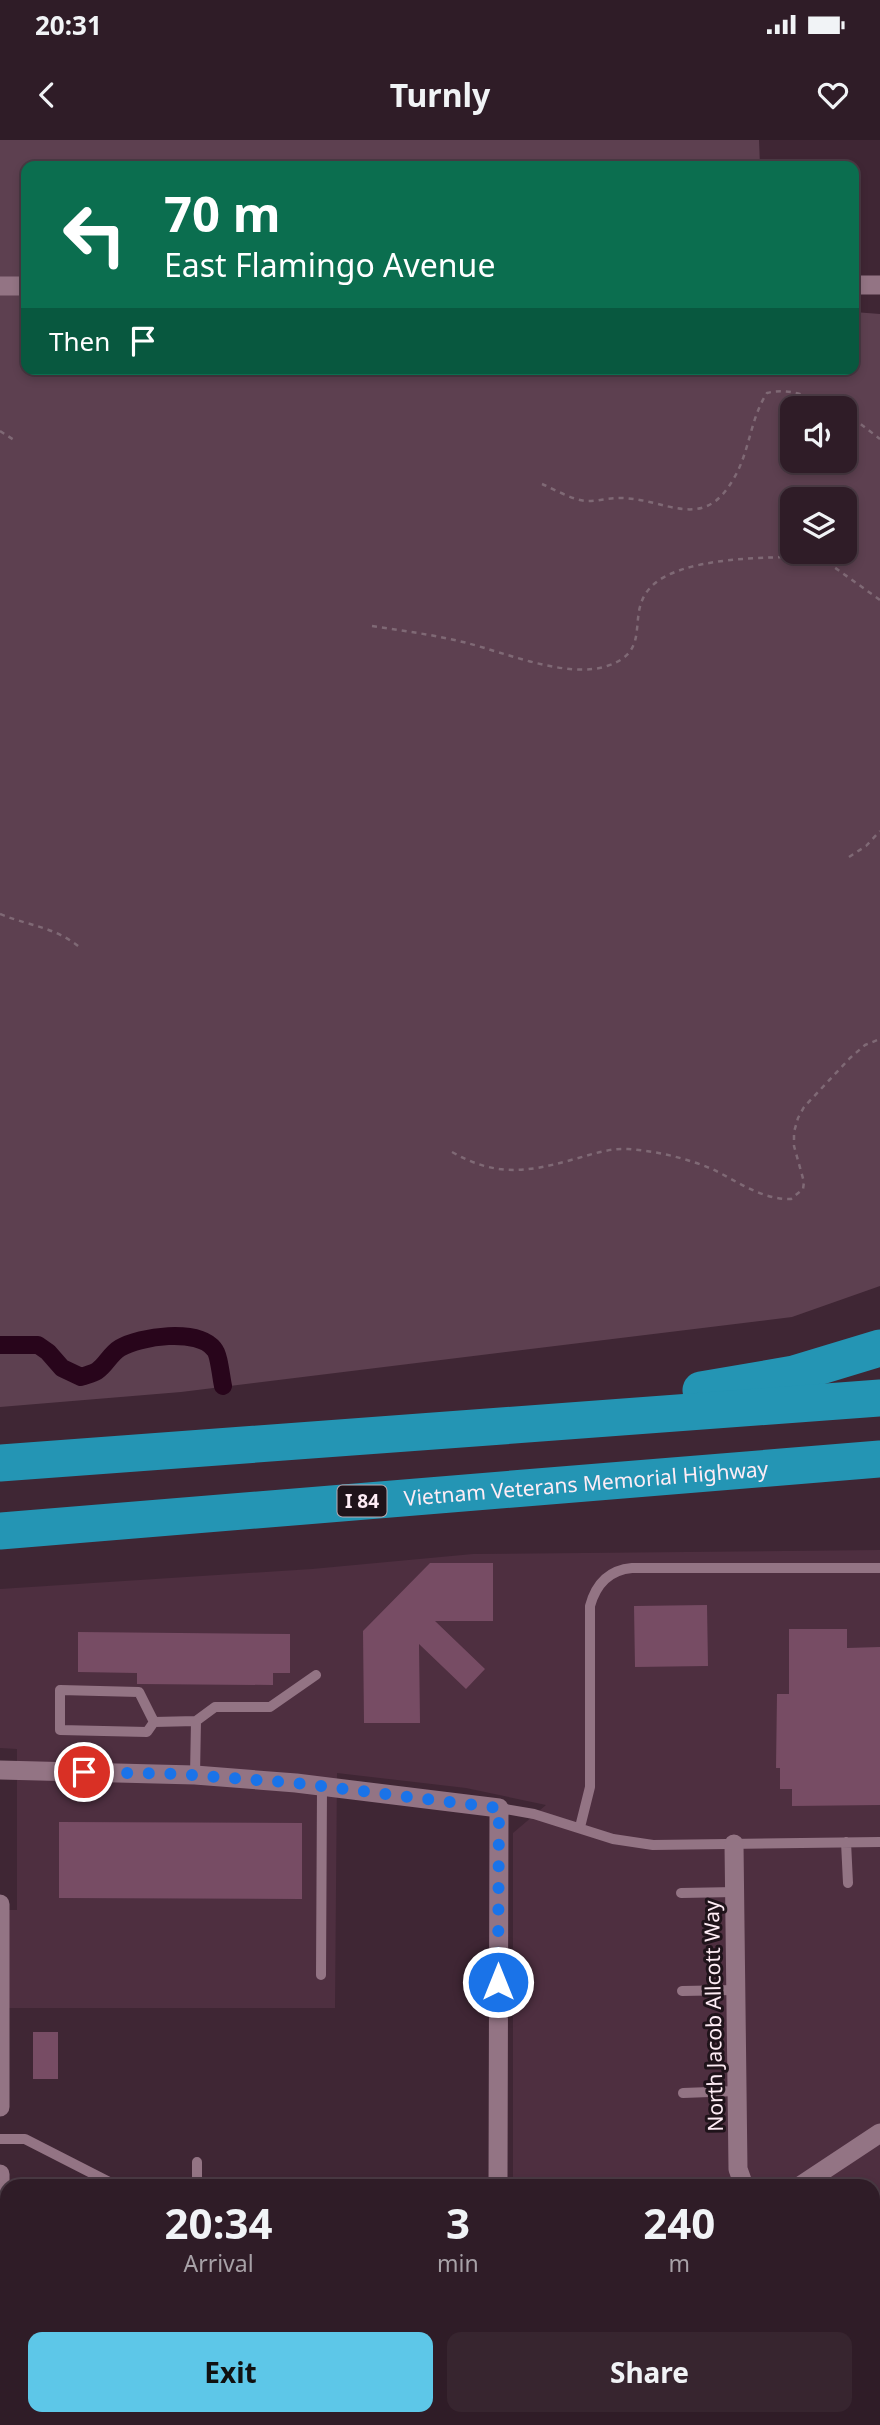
<!DOCTYPE html>
<style>
body{margin:0;font-family:"Noto Sans",sans-serif;background:#37252f;color:#f1f3f6;height:100vh;display:flex;flex-direction:column;font-size:26px;white-space:nowrap}
*{box-sizing:border-box;margin:0}
p{font-size:23px;color:#a7a1a7}
.icon{flex:none;width:38px;height:38px;fill:none;stroke:currentColor;stroke-width:2;stroke-linecap:round;stroke-linejoin:round}
.map{position:relative;flex:1;overflow:hidden}
.sheet{position:absolute;left:0px;top:2039px;width:880px;height:247px;display:flex;flex-direction:column;background:#2f1c27;border-radius:21px 21px 0 0;box-shadow:0 4px 10px #0003,0 0 0 2px #4a3a44}
.sheet>*{flex:none}
.banner{position:absolute;left:21px;top:21px;width:838px;height:214px;border-radius:14px;box-shadow:0 4px 10px #0003,0 0 0 2px #4a3a44;background:#0b6e4f;color:#fff;overflow:hidden}
.buttons{position:absolute;left:780px;top:256px;display:grid;gap:14px}
.buttons a{display:grid;place-items:center;width:77px;height:77px;border-radius:14px;background:#2f1c27;box-shadow:0 4px 10px #0003,0 0 0 2px #4a3a44;font-size:35px}
.pin{position:absolute;display:grid;place-items:center;width:60px;height:60px;color:#fff;margin:-30px;border:4px solid #fff;border-radius:50%;box-shadow:0 2px 7px #0007}
.me{position:absolute;width:77px;margin:-38px;rotate:0deg;stroke-linejoin:round;filter:drop-shadow(0 0 5px #0008)}
.turn{display:flex;align-items:center;gap:24px;height:147px;padding:0 28px;font-size:32px}
.turn .icon{width:91px;height:91px;stroke-width:2.5}
.turn b{display:block;font-size:49px;line-height:60px}
.then{display:flex;align-items:center;height:66px;padding:0 28px;background:#0003;gap:14px;font-size:26px}
.eta{display:flex;justify-content:space-evenly;align-items:center;height:119px;text-align:center}
.eta b{font-size:42px;font-weight:700;line-height:49px}
.primary-button{display:flex;gap:14px;margin-top:auto;padding:14px 28px}
.primary-button a{flex:1;height:80px;border-radius:14px;background:#5dc7e8;color:#111;font-size:28px;font-weight:700;line-height:80px;text-align:center}
.primary-button a+a{background:#37252f;color:#f1f3f6}
.status{display:flex;justify-content:space-between;align-items:center;height:49px;padding:0 35px;background:#2f1c27;direction:ltr}
.status svg{height:19px;fill:currentColor}
header{display:flex;justify-content:space-between;align-items:center;height:91px;padding:0 28px;background:#2f1c27;font-size:32px;font-weight:700}
.map>svg:first-child{display:block}
.built{fill:#4e2f40}
.green{fill:#5d4050;fill-rule:evenodd}
.lines{fill:none;stroke-linecap:round;stroke-linejoin:round}
.canal{stroke:#28051b;stroke-width:18}
.building{fill:#774c64}
.path{stroke:#7f6975;stroke-width:2.5;stroke-dasharray:5 5;stroke-linecap:butt}
.lane{stroke:#937484;stroke-width:10}
.street{stroke:#937484;stroke-width:19}
.highway{stroke:#2495b4;stroke-width:37}
.route{stroke:#1a73e8;stroke-width:12;stroke-dasharray:0 21.6}
.labels{text-anchor:middle;dominant-baseline:central;stroke-width:6;stroke-linejoin:round;paint-order:stroke}
.shield{fill:#1f131a;stroke:#bbabb3;stroke-width:2}
.shield-label{font-size:19px;font-weight:bold;fill:#feecf5}
.street-label{font-size:21px;fill:#feecf5;stroke:#1f131a}
</style>
<div class="status"><b>20:31</b><svg viewBox="0 0 49 12"><path d="M0 12V9h3v3zM5 12V6h3v6zM10 12V3h3v9zM15 12V0h3v12zM26 1h20v11H26zM47 4h2v5h-2z"/></svg></div>
<header><svg class="icon" aria-label="back" viewBox="0 0 24 24"><path d="M15 5l-7 7 7 7"/></svg>Turnly<svg class="icon" aria-label="heart" viewBox="0 0 24 24"><path d="M12 20l-8-8c-3-5 5-10 8-4 3-6 11-1 8 4z"/></svg></header>
<div class="map">
<svg width="880" height="2285" viewBox="0 0 880 2285">
<rect width="100%" height="100%" fill="#3f2634"/>
<path class="built" d="M880 1410V2285H516L515 2278H873V2046H513V1693L546 1665 466 1648 337 1633 335 1868H8V1770H17V1609L0 1608V1449L312 1429 473 1414Z
M175 2279H298V2285H175Z"/>
<path class="green" d="M0 0H759L760 26H26V229H854V172L880 174V1146L792 1177 181 1252 0 1267ZM793 268H845V320H793ZM793 359H845V411H793Z"/>
<g class="lines">
<path class="canal" d="M0 1205H38L48 1212 62 1228 81 1237C86 1235 92 1234 97 1231 106 1225 110 1214 120 1208 140 1196 198 1188 214 1209 219 1214 221 1237 223 1246"/>
</g>
<path class="building" d="M430 1423H493V1481H435L485 1529 466 1549 419 1504 420 1583H364L363 1491Z
M707 1465 708 1526 635 1527 634 1466Z
M789 1489H847V1508L880 1507V1665L792 1666V1649H780V1628H776L777 1554H789Z
M78 1492 290 1494V1533H273V1545L137 1544V1533L78 1532Z
M59 1682 302 1683V1759L59 1758Z
M33 1892H58V1939H33Z"/>
<g class="lines">
<path class="path" d="M845 272 880 299
M0 291 14 300
M542 344C556 350 572 360 587 361 598 361 609 358 620 358 666 358 703 394 734 338 750 311 750 279 767 253 790 247 814 258 836 268
M372 486C404 491 436 495 467 503 506 513 567 539 607 526 654 511 625 475 650 448 678 416 772 417 813 417L827 422 880 460
M849 717 866 706 880 691
M0 774C32 787 54 786 82 809
M452 1012C494 1036 525 1033 571 1020 590 1015 608 1008 628 1009 656 1011 686 1018 712 1029 737 1041 762 1060 791 1059L803 1049 804 1042 794 1006V992L798 978 804 967 850 918 865 905 880 899"/>
<path class="lane" d="M196 1581 215 1567H270L316 1535
M154 1582 147 1592 60 1590V1550L139 1552 154 1582 196 1581 195 1635
M499 1668 534 1674 613 1699 653 1705 880 1702
M580 1687 590 1647V1466C596 1444 609 1430 632 1428H880
M846 1702 848 1743
M681 1753 735 1752
M321 1835 322 1647
M682 1851 736 1850
M683 1953 737 1951
M0 1999H25L117 2046
M197 2046V2022
M318 2285V2278"/>
<path class="street" d="M854 145H880
M0 146H26
M0 1630 195 1635 296 1643 499 1668 498 2046
M734 1704 738 2029 744 2046
M0 1764V1967
M0 2034V2285
M800 2046 880 1993
M873 2243 880 2253
M500 2278V2285"/>
<g class="highway">
<path d="M701 1250 794 1234 880 1208"/>
<path d="M0 1323 880 1258"/>
<path id="s1" d="M0 1391 880 1319"/>
</g>
</g>
<g class="lines">
<path class="route" d="M84 1632 179 1634 296 1643 499 1668 498 1842"/>
</g>
<g class="labels">
<rect class="shield" x="337.5" y="1345.5" width="49" height="31" rx="5"/>
<g class="shield-label">
<text x="362" y="1361">I 84</text>
</g>
<g class="street-label">
<text stroke="none"><textPath href="#s1" startOffset="588">Vietnam Veterans Memorial Highway</textPath></text>
<text transform="translate(713 1876) rotate(-91)">North Jacob Allcott Way</text>
</g>
</g>
</svg>
<div class="buttons">
<a><svg class="icon" aria-label="sound" viewBox="0 0 24 24"><path d="M4 9h4l5-4v14l-5-4H4zM17 9q2 3 0 6"/></svg></a>
<a><svg class="icon" aria-label="layers" viewBox="0 0 24 24"><path d="M12 4l9 5-9 5-9-5zM3 14l9 5 9-5"/></svg></a>
</div>
<div class="pin" style="left:84px;top:1632px;background:#d93025"><svg class="icon" aria-label="arrive" viewBox="0 0 24 24"><path d="M6 21V4h12l-3 4 3 4H6"/></svg></div>
<svg class="me" style="left:498px;top:1842px" viewBox="-20 -20 40 40"><circle r="17" fill="#1a73e8" stroke="#fff" stroke-width="3"/><path d="M0-11L8 9 0 5-8 9z" fill="#fff"/></svg>
<div class="banner">
<div class="turn"><svg class="icon" aria-label="left" viewBox="0 0 24 24"><path d="M17 20v-9H6M10 6l-5 5 5 5"/></svg><div><b>70 m</b>East Flamingo Avenue</div></div>
<div class="then">Then<svg class="icon" aria-label="arrive" viewBox="0 0 24 24"><path d="M6 21V4h12l-3 4 3 4H6"/></svg></div>
</div>
<section class="sheet">
<div class="eta">
<div><b>20:34</b><p>Arrival</p></div>
<div><b>3</b><p>min</p></div>
<div><b>240</b><p>m</p></div>
</div>
<div class="primary-button"><a>Exit</a><a>Share</a></div>
</section>
</div>
